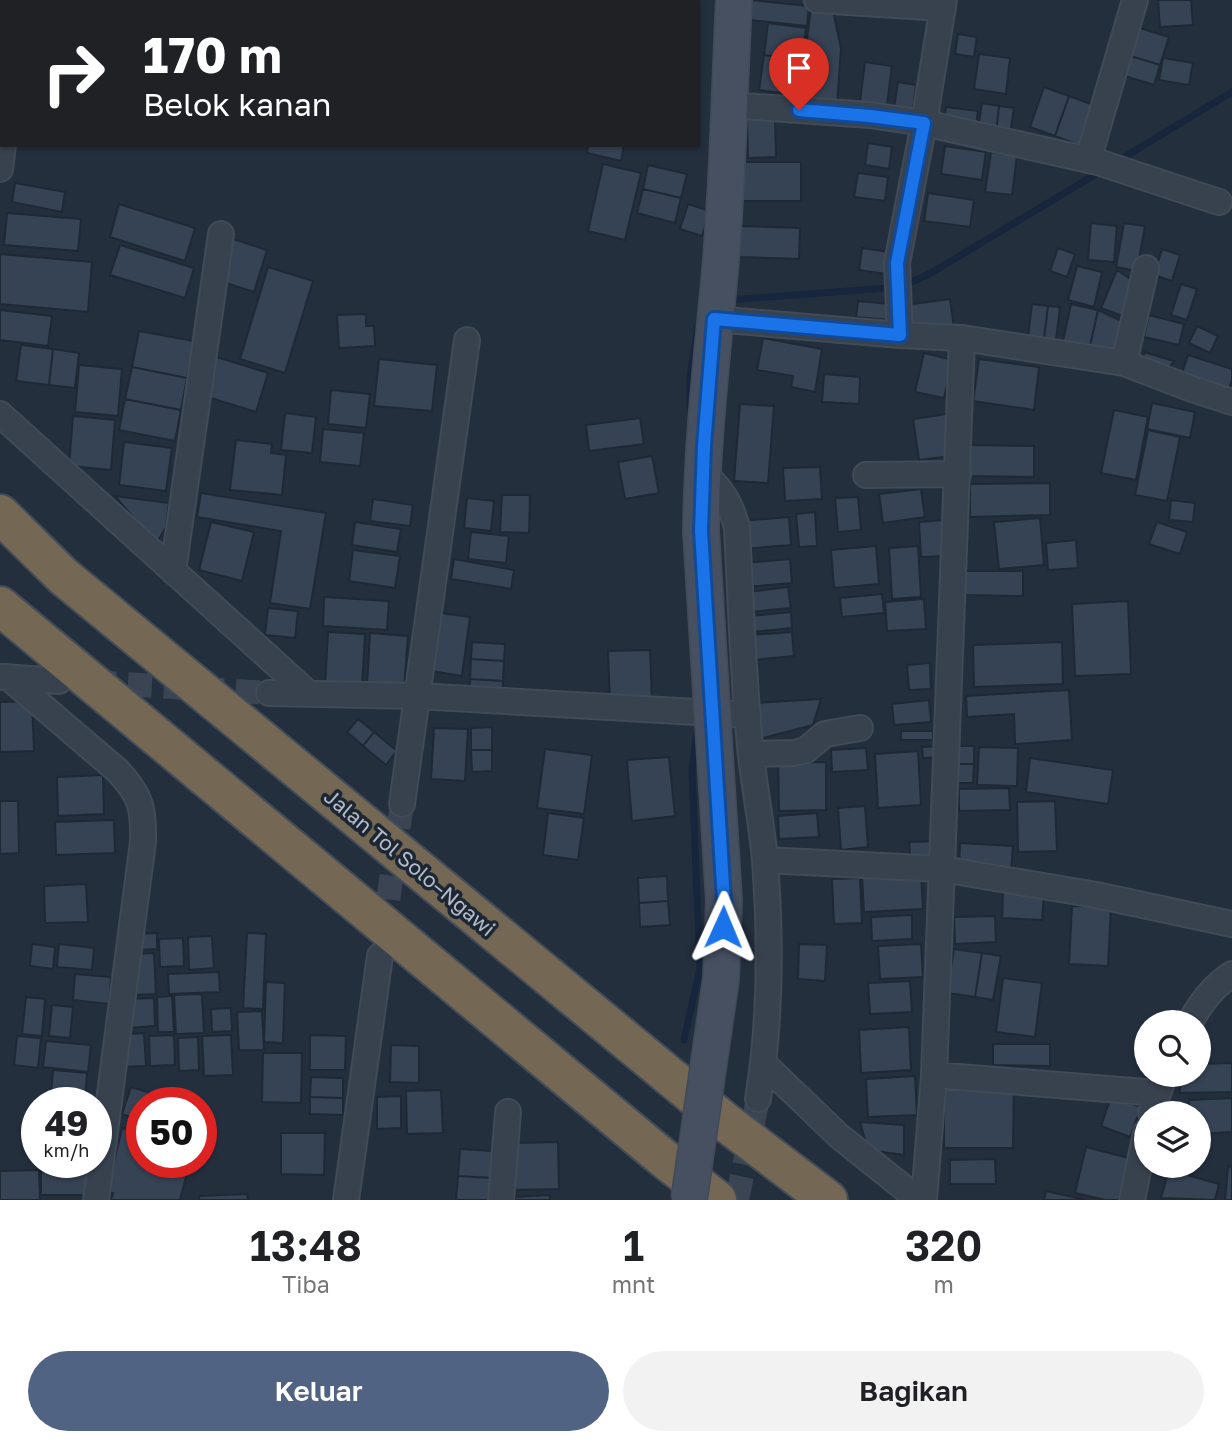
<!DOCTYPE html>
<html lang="id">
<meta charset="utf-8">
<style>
body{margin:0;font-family:"Golos Text",sans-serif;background:#f2f2f2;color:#202124;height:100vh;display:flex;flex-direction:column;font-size:26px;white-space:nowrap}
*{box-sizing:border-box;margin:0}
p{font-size:23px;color:#757577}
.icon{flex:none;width:38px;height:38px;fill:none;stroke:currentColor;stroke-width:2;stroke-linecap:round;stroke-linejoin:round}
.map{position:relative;height:1200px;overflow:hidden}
.panel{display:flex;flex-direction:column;background:#fff;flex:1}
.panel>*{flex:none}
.hud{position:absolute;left:0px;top:0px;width:700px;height:147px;box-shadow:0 2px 5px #0004;background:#202124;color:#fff;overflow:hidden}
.controls{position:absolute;left:1134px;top:1010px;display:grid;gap:14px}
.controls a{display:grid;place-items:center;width:77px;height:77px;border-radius:50%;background:#fff;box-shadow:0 2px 5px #0004;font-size:35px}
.speed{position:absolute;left:21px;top:1087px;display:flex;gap:14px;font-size:35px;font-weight:700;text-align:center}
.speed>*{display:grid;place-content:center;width:91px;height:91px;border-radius:50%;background:#fff;box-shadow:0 2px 5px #0004;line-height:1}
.speed small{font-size:18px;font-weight:400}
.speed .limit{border:10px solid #d22;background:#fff;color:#111}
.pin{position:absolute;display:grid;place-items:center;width:60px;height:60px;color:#fff;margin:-72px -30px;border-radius:50% 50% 50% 0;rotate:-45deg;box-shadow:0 0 7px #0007}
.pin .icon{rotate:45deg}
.me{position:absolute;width:77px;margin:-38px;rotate:1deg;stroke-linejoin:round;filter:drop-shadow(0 0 5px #0008)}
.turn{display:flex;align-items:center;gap:24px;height:147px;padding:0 28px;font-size:32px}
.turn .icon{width:91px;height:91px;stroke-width:2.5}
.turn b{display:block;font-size:49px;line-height:60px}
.eta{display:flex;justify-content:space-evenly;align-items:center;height:119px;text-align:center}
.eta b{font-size:42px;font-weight:600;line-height:49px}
.button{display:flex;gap:14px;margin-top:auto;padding:14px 28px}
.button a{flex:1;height:80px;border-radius:42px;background:#506383;color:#fff;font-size:28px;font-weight:600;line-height:80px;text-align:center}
.button a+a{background:#f2f2f2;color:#202124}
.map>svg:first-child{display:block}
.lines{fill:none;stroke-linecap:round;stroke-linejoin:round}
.stream{stroke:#17263c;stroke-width:7}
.building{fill:#364354;stroke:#1f2835;stroke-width:2}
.minor-tunnel{stroke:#3a4453;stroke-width:24;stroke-dasharray:24 12;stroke-linecap:butt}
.minor-casing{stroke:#414a57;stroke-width:28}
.secondary-casing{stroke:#414a57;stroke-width:38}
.motorway-casing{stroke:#434c59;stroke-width:42}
.minor{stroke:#38414e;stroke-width:24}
.secondary{stroke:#465061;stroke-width:35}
.motorway{stroke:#746855;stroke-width:38}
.secondary-bridge-casing{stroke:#414a57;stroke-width:38;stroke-linecap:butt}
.secondary-bridge{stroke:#465061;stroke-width:35}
.route-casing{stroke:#114b97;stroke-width:18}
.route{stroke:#1a73e8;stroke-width:12}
.labels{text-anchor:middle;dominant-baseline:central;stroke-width:7;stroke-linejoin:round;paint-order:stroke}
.street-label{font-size:21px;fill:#b4bcc9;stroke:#1d2633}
</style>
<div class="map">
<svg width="1232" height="1200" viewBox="0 0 1232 1200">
<rect width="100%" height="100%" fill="#242f3e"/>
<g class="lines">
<path class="stream" d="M1116 162 1232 92
M727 300 901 287 931 273 1103 170
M690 408V376L698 326
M684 1040 700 968 692 771 697 731"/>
</g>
<path class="building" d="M751 0 809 6 807 26 749 20Z
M1158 0H1191L1193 25 1160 27Z
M811 8 833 11 841 48 837 105 803 101 805 55Z
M768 23 806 28 802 60 764 55Z
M1140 28 1169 37 1160 65 1131 56Z
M958 34 977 37 974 57 955 54Z
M979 54 1010 58 1006 94 974 89Z
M764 55 802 60 798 95 759 90Z
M1131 56 1160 65 1154 85 1125 76Z
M1163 58 1193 63 1189 85 1159 80Z
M865 62 892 66 886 113 859 109Z
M898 82 916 85 912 117 893 114Z
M1044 87 1069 96 1055 136 1030 127Z
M1069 96 1099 107 1085 147 1055 136Z
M982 103 999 106 996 133 978 130Z
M999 106 1014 108 1010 135 996 133Z
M946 107 978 111 975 131 943 126Z
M747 118H775L776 157 748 158Z
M868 143 892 147 889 169 865 165Z
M588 145H624L621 161 587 153Z
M945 146 986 152 982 180 941 174Z
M991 152 1017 156 1012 195 985 192Z
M740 162H801V201H740Z
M603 164 641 173 625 240 588 231Z
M648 165 687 174 681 198 643 189Z
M858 173 888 177 885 201 854 197Z
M15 183 65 192 62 212 12 202Z
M643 189 681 198 675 223 637 213Z
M928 193 974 200 970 227 924 221Z
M119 204 195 228 185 261 110 237Z
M688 204 710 211 702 236 680 229Z
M7 213 81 219 78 251 4 245Z
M1091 223 1117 226 1114 262 1088 260Z
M1124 223 1145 226 1137 271 1116 267Z
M740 226 800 228 799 259 739 257Z
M233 239 267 250 254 292 220 281Z
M120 245 194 268 185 298 110 275Z
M862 248 889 252 886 274 859 270Z
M1058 248 1075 254 1067 277 1050 271Z
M1162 249 1180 255 1172 281 1154 275Z
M0 254 92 262 88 312 0 304Z
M1077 266 1102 272 1094 307 1068 300Z
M268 267 313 281 285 373 240 359Z
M1117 270 1132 280 1125 317 1101 308Z
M1181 284 1197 289 1187 320 1171 315Z
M950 299 954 328 910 334 906 305Z
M858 301 889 304 888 320 856 317Z
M1032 304 1048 306 1044 339 1028 337Z
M1071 304 1098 310 1090 346 1063 341Z
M1048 306 1060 307 1056 340 1044 339Z
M0 310 52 316 48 346 0 340Z
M1098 310 1126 323 1120 352 1090 346Z
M366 314V326H374L375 346 339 348 337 315Z
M1149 315 1184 324 1179 345 1144 337Z
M1197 326 1218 336 1210 353 1189 343Z
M139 331 194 341 187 378 132 367Z
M763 338 822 349 815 392 791 387 793 376 757 370Z
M21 345 53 349 49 385 16 381Z
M53 349 79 353 75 388 49 385Z
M1144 352 1174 361 1169 368 1143 359Z
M924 353 953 360 944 398 915 392Z
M1188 355 1232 369V380L1228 392 1181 376Z
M213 356 268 373 256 412 201 395Z
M379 359 437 365 432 411 374 406Z
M979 359 1039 367 1034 410 973 401Z
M79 365 122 369 118 416 75 412Z
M132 367 187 378 181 410 125 399Z
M824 374 860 377 859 404 822 402Z
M331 390 370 394 366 428 328 424Z
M125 399 181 410 175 441 119 430Z
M1152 403 1195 412 1190 438 1147 429Z
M740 404 774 406 768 483 734 481Z
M1114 410 1148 417 1136 480 1101 473Z
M285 413 316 417 312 453 281 450Z
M946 414 952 456 919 460 913 419Z
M73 416 115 420 111 470 69 466Z
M640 418 644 444 589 451 586 425Z
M323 429 364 433 360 466 320 462Z
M1148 430 1180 437 1167 501 1135 495Z
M236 440 272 444 271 453 286 455 282 495 230 490Z
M124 442 172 448 166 491 119 485Z
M970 445 1034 446V477L970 476Z
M652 456 659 493 625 499 618 462Z
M820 467 822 499 785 501 783 468Z
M1050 483V515L970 517V484Z
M921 489 925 517 883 523 879 494Z
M201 493 326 513 310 609 270 603 281 531 197 517Z
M502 495H530L529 533 500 532Z
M115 496 169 503 166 527 156 544Z
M858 497 861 530 838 532 835 498Z
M467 498 494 501 491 531 464 528Z
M373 499 413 505 410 526 370 521Z
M1171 500 1195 503 1193 522 1169 520Z
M815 512 817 546 799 547 796 514Z
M789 517 791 545 742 549 740 521Z
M1040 518 1044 565 999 569 994 522Z
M943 520 945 556 921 557 919 522Z
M211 522 254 532 242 581 199 570Z
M355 522 401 529 397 552 352 545Z
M1157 522 1187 532 1180 554 1149 544Z
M471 532 509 536 506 563 468 559Z
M1076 540 1078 568 1048 570 1046 543Z
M876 546 879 584 834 588 831 550Z
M918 546 921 597 892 599 889 548Z
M353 550 400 556 395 588 349 581Z
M454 559 514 570 511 589 451 579Z
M790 559 792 583 746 587 745 563Z
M961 571H1023V596L961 595Z
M788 587 791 608 750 612 748 592Z
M882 594 884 613 842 617 840 598Z
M324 597 389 601 387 630 323 626Z
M924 599 926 629 887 631 885 602Z
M1128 601 1131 674 1075 676 1072 604Z
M268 608 298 611 295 638 265 635Z
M434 612 470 617 462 676 425 670Z
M791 612 792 628 751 632 750 616Z
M328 632 365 634 362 688 325 686Z
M792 632 794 656 753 660 751 635Z
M370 633 408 636 404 689 367 686Z
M472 642 505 644 504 661 471 659Z
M1062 642 1063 684 974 687 973 645Z
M650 650 652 700 610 702 608 651Z
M471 659 504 661 503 681 470 679Z
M930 663 931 689 909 690 907 665Z
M470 679 503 681 502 699 469 696Z
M1069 690 1072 740 1015 744 1014 714 967 717 966 696Z
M821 699 813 725 755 740 753 703Z
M929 700 931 722 894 725 892 704Z
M32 701 34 751 0 752V702Z
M358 719 374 732 363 746 347 732Z
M492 727V750H471V728Z
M434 728 468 729 465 781 431 779Z
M901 731H933V740H901Z
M374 732 397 751 386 765 363 746Z
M944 746 945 757 923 758 922 747Z
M955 746H974V764H955Z
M979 747 1018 748 1017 786 977 785Z
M866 748 868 770 832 772 831 750Z
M545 749 592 755 584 814 537 808Z
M471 750H492V771L472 772Z
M918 751 921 805 878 808 875 754Z
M669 757 675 816 632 821 627 760Z
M1030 758 1113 770 1108 804 1026 792Z
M826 762V810L779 811 778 763Z
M955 764H974L973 783H955Z
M103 775 104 814 58 816 57 777Z
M1009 788 1010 810 959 811V789Z
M0 801H18L19 853 0 854Z
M1055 801 1057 851 1018 852 1017 802Z
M865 806 868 847 841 850 838 808Z
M548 813 584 818 578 860 543 855Z
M817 813 819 837 779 839 778 816Z
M114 820 115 853 56 855 55 822Z
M938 841 939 861 911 862 909 842Z
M960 843 1013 846 1011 871 959 868Z
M921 873 923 909 864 912 862 876Z
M667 876 668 901 639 903 638 878Z
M860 878 862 923 834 924 832 879Z
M86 884 88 922 45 923 44 886Z
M1003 892 1044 894 1042 920 1002 918Z
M668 901 670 925 640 927 639 903Z
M1072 906 1111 907 1108 966 1069 964Z
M912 915V939L872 941 871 917Z
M995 916 996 942 955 944 954 917Z
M157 933V949L135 950 134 934Z
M247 933 266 934 263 1009 243 1008Z
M212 936 214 968 189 970 188 937Z
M183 938 184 966 160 967 159 939Z
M32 944 55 947 53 969 30 966Z
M59 944 94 948 92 970 57 967Z
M799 944 827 945 825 981 798 979Z
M921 944 923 977 880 979 878 946Z
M954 949 982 953 975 997 947 993Z
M154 953 156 994 133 995 131 954Z
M982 953 1001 956 993 1000 975 997Z
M219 972 220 992 169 994 168 974Z
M75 974 111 977 109 1004 73 1000Z
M1003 978 1042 983 1035 1037 996 1032Z
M910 981 912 1012 870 1014 868 983Z
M266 982 285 983 283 1043 264 1042Z
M202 994 204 1033 176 1034 174 995Z
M172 996 174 1032H158L157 997Z
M26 997 45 999 42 1036 22 1034Z
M154 998 155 1026 126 1028 125 999Z
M52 1005 73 1007 70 1038 49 1036Z
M231 1008 232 1031 212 1032 211 1009Z
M262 1011 264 1050H239L237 1012Z
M909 1027 911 1070 861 1073 859 1030Z
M144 1033 146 1066 120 1067V1050H129L128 1034Z
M174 1035 175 1065 150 1066 149 1036Z
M231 1035 233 1075 204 1076 202 1036Z
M310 1035 346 1036 345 1070H310Z
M17 1036 41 1038 38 1068 14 1065Z
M198 1037 199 1070 179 1071 178 1038Z
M46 1041 91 1045 88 1072 43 1067Z
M993 1044H1050V1066L993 1065Z
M391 1045 419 1046V1083L390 1082Z
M263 1053H302L301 1103 262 1102Z
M1232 1063V1092L1180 1093V1074H1199V1064Z
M53 1070 87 1073 85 1098 51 1095Z
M915 1076 917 1115 868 1117 866 1079Z
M311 1077 343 1078V1098L310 1097Z
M944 1084 1014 1085 1013 1148H944Z
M131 1087 179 1102H142V1121L122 1114Z
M441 1090 443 1133 407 1134 406 1091Z
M401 1096V1128L377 1129V1097Z
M310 1097 343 1098V1115L310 1114Z
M1111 1097 1141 1107 1130 1137 1101 1126Z
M1232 1098V1132L1199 1134V1113H1189V1100Z
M860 1122 904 1125V1155L868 1150Z
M122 1128 142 1133V1162H190L180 1200H111L113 1193 107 1192Z
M281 1133H325L324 1175 281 1174Z
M558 1142 559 1189 514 1190 513 1143Z
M1086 1147 1136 1160 1126 1200H1105L1075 1193Z
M460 1149 493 1151 492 1178 458 1176Z
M995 1159 996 1184H950V1160Z
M41 1165H86V1195H41Z
M1163 1166H1195L1192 1174Z
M1228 1166 1232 1167V1200H1225Z
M39 1170 40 1200H0V1171Z
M1169 1170 1219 1184 1215 1200 1161 1198Z
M458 1176 492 1178 490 1200H456Z
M1046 1191 1086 1200H1044Z
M247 1194 248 1200H199V1196Z
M550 1195V1200H515V1197Z"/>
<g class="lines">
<path class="minor-tunnel" d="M92 682 269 693
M383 935 402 804
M737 1200 758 1099"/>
<defs>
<path id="minor" d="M40 0V2
M817 0 943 8
M728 105 870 115 924 123 1098 162 1219 202
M1088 160 1135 0
M0 169 3 145
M714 319 900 335 962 338 1124 363 1192 389 1232 402
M900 335 897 263 924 123 944 0
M1124 363 1146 268
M0 414 309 694
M702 470C721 490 730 500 737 528 741 604 743 680 751 756 755 791 762 826 765 861 771 941 771 1020 758 1099
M866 475 958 474
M173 571 221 234
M3 677 59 681
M8 677 118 771C141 796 144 808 143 842L96 1200
M269 693 417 696 748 715
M751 754 794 753 806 750 825 734 860 728
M402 804 467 340
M765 860 942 869 1096 895 1232 924
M1190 1022C1201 1003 1213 986 1232 974
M764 1064 839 1136 919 1200
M934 1075 1157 1093
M1151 1113 1165 1074
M346 1200 380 956
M501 1200 508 1112
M924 1200 934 1075 962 338
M1132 1200 1146 1132"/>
<path id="secondary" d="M701 531C702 447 711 365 719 282 728 188 729 94 734 0"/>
<path id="motorway" d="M0 514 63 576 724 1121 828 1200
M0 606 662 1157 717 1200"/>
</defs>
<use href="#minor" class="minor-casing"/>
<use href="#secondary" class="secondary-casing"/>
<use href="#motorway" class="motorway-casing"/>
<use href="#minor" class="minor"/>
<use href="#secondary" class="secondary"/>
<use href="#motorway" class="motorway"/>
<defs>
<path id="secondary-bridge" d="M689 1200 721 979 724 901 701 531"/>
</defs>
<use href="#secondary-bridge" class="secondary-bridge-casing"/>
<use href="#secondary-bridge" class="secondary-bridge"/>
</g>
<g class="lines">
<defs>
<path id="route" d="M723 927 724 901 701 531 704 446 714 319 900 335 897 263 924 123 870 116 799 110"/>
</defs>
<use href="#route" class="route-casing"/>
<use href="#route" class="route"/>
</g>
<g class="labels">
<g class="street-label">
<text transform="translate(410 862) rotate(40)">Jalan Tol Solo–Ngawi</text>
</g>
</g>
</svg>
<div class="controls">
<a><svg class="icon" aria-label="search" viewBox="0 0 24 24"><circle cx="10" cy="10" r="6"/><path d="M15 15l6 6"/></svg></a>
<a><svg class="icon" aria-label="layers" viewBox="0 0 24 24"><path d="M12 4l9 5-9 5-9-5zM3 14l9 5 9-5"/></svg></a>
</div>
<div class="speed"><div>49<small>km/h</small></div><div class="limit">50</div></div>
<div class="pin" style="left:799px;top:110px;background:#d93025"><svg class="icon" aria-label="arrive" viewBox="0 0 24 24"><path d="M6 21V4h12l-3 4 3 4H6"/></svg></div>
<svg class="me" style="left:723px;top:927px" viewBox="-20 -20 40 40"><path d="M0-17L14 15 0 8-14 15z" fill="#1a73e8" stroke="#fff" stroke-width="4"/></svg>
<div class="hud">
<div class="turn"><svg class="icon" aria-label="right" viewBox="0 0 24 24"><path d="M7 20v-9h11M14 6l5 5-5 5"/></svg><div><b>170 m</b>Belok kanan</div></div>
</div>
</div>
<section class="panel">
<div class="eta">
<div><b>13:48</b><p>Tiba</p></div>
<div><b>1</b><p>mnt</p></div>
<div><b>320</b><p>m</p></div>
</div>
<div class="button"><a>Keluar</a><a>Bagikan</a></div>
</section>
